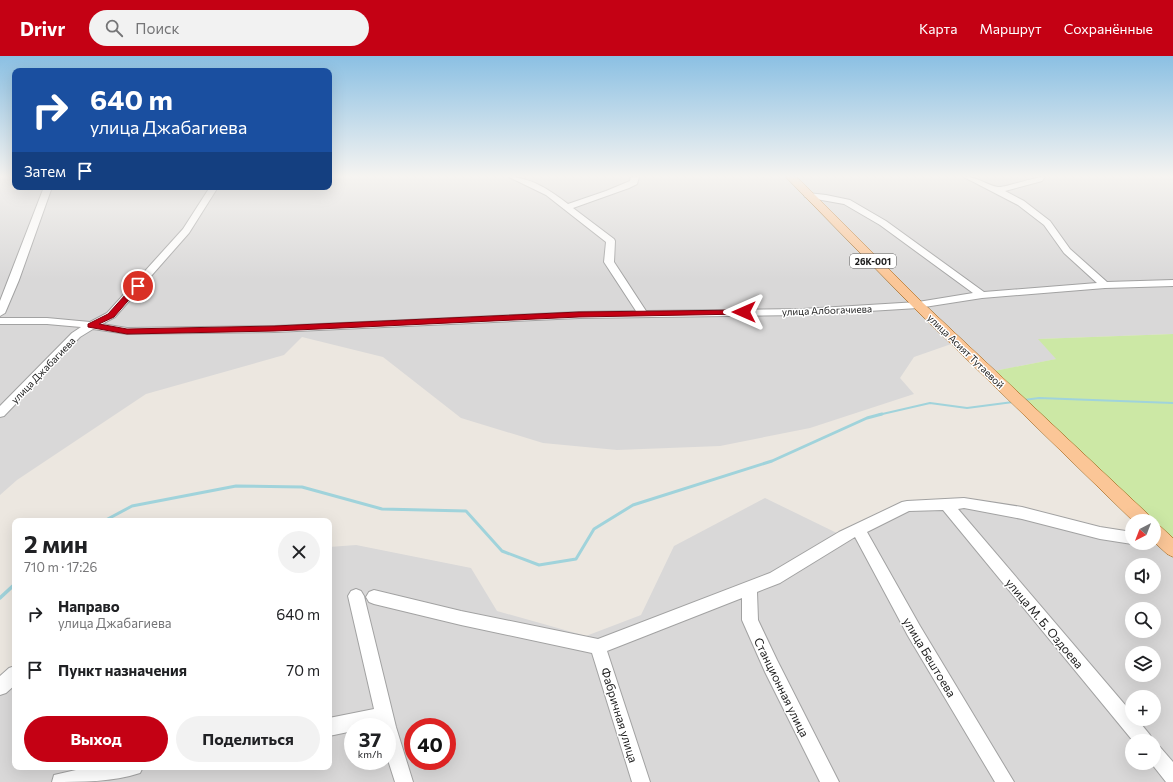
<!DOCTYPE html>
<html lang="ru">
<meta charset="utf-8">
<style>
body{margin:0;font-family:Commissioner,sans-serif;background:#f2f2f2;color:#202124;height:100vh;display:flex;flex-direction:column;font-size:15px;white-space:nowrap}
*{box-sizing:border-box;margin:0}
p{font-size:13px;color:#757577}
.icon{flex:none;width:22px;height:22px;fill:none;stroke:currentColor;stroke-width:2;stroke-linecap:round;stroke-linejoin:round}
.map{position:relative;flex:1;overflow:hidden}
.side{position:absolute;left:12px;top:462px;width:320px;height:252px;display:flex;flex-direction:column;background:#fff;border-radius:8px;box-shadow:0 4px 16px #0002}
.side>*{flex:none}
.banner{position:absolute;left:12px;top:12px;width:320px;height:122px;border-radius:8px;box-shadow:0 4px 16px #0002;background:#1a4fa0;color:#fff;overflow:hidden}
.needle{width:26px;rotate:222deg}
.tools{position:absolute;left:1125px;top:458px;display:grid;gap:8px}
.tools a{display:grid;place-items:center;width:36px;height:36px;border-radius:50%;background:#fff;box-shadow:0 4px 16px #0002;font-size:20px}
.speed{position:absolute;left:344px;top:662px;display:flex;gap:8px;font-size:20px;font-weight:700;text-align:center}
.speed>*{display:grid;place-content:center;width:52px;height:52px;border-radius:50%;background:#fff;box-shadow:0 4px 16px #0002;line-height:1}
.speed small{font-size:10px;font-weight:400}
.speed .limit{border:6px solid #d22;background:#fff;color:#111}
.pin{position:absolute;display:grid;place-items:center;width:34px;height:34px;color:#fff;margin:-17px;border:2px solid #fff;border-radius:50%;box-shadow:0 1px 4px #0007}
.me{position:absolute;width:44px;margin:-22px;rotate:270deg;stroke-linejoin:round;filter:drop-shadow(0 0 3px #0008)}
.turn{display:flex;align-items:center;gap:14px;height:84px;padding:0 12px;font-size:18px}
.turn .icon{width:52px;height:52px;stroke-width:2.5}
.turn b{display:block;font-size:28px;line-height:34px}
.then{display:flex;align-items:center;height:38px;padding:0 12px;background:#0003;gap:8px;font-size:15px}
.round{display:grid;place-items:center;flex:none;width:42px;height:42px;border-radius:21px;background:#f2f2f2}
.headline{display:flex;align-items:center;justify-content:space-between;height:68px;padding:0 12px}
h1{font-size:24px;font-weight:700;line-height:30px}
.button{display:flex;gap:8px;margin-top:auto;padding:8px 12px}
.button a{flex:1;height:46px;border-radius:24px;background:#c40114;color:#fff;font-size:16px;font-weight:700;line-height:46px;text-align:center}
.button a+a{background:#f2f2f2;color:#202124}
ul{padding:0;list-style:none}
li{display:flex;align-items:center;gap:12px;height:56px;padding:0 12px}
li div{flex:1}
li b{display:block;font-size:15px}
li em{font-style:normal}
header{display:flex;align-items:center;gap:24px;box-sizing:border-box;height:56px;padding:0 20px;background:#c40114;color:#fff}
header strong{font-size:19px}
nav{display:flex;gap:22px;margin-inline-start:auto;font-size:14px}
.search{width:280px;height:36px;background:#f2f2f2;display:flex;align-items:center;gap:10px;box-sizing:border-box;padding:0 14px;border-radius:22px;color:#757577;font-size:15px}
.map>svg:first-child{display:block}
.residential{fill:#d9d8d8;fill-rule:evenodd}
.grass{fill:#cce8a5}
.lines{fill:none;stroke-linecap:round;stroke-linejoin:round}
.stream-far2{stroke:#a0d3db;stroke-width:2}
.stream-far1{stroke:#a0d3db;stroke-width:3}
.stream{stroke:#a0d3db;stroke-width:3.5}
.minor-casing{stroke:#a2a2a2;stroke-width:2}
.major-casing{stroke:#905301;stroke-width:1}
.minor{fill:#fff;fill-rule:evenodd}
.major{fill:#fbc697;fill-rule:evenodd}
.route{fill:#c40114;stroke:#7f010d}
.labels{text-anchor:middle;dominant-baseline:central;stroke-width:3;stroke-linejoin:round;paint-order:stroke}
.shield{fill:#fff;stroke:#5f5f5f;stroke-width:1}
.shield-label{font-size:9px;font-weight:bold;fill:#1b1b1b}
.street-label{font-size:10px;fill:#1b1b1b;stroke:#fff}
.near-street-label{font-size:12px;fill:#1b1b1b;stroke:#fff}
</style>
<header>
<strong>Drivr</strong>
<div class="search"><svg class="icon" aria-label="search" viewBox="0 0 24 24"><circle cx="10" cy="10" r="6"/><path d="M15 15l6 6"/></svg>Поиск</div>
<nav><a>Карта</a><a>Маршрут</a><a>Сохранённые</a></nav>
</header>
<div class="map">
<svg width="1173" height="726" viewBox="0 0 1173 726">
<rect width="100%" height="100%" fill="#ece7e0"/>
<path class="residential" d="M0 121H15V131H329V121H1173V278L1039 283 1057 303 989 316 957 286 914 301 900 322 914 338 810 372 720 390 617 394 543 387 461 362 383 301 302 281 284 299 146 338 17 424 0 439Z
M765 442 843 480 907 450 964 447 1132 487H1154V485L1173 493V726H0V631L15 618V711H329V491L356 489 471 512 497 555 586 580 641 559 674 490ZM1132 509H1154V531H1132ZM1132 553H1154V575H1132ZM1132 597H1154V619H1132ZM1132 641H1154V663H1132ZM353 671H387V705H353ZM413 671H447V705H413ZM1132 685H1154V707H1132Z"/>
<path class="grass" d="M1173 278V493L1154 475V465H1144L989 316 1056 303 1038 283Z"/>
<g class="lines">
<path class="stream-far2" d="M1024 344 1039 342 1173 347
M878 359 930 347 967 352 1013 346"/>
<path class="stream-far1" d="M104 465 132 450 236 430 302 431 382 453 466 455 502 495 539 509 576 503 594 473 633 449 772 405 867 362 882 358"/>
<path class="stream" d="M0 542 15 528"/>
<defs>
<path id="minor" d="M509 121C531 121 551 135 568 148L606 135 630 125 631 121H639L637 128 629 132 573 152 614 183 615 185 614 206 646 255 803 253 918 246 973 237 880 169 844 148 805 141 804 139 808 137 826 139 850 144 886 165 984 236 1097 227 1064 197 1044 169 1018 149 964 121C980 121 985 129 998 131 1006 132 1032 121 1045 121L1042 125 1005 135 1024 145 1050 165 1070 193 1107 226 1173 224V230L1105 232 982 242 918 252 803 259 579 262 275 276 127 278 93 273 80 281 4 360 0 361V350L72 277 81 271 47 268H0V262H47L90 266 107 257 183 173 210 131H218L189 177 115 261 102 268 127 272 275 270 579 256 636 255 604 206 606 186 546 139Z
M44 131H52L19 224 5 257 0 260V245Z
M964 442 1022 451 1100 471 1132 476V487H1135L1132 488 1100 483 1022 463 964 452 958 453 1132 657V663H1137L1150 679 1153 685H1133L943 454 909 455 867 476 920 570 1014 726H995L908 580 855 481 780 527 757 536 758 564 777 604 839 726H820L765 616 742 564V542L607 595 650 726H632L592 597 461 569 374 548 369 546 366 541 369 536 374 534 461 555 598 583 770 517 839 476 902 446 907 445Z
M356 533 361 535 364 540 396 671 413 726H395L387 701V671H378V670L353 671V675L329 680V662L374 653 348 540 351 535Z
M15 610V629L6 637 0 639V620L9 612Z
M1154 688 1160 691 1173 706V726H1166L1151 707H1154Z
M89 711H143L140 717C113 726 81 726 52 726L54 719Z"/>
<path id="major" d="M786 121H797L922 246 1150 460 1153 465H1133L914 252Z
M1154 468 1160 470 1173 482V501L1167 498 1154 486Z"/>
</defs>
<use href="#minor" class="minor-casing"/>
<use href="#major" class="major-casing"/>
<use href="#minor" class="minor"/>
<use href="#major" class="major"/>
</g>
<linearGradient id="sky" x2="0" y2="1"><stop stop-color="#8bc0e3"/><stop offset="0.54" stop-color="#f6f4f1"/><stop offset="1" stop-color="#f6f4f1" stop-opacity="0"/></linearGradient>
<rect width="1173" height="223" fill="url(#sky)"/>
<path class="route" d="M138 227 142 230 140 231 114 261 99 268 127 273 275 270 579 256 744 254 748 256 744 258 579 261 275 275 127 278 88 271V268L108 258 135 228Z"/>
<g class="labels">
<rect class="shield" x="850" y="198" width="46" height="14" rx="3"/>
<g class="shield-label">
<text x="873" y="205">26К-001</text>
</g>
<g class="street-label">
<text transform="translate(827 254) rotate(-2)">улица Албогачиева</text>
<text transform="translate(966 295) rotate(44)">улица Асият Тутаевой</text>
<text transform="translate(43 314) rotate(-46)">улица Джабагиева</text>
</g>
<g class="near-street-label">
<text transform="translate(1045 567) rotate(50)">улица М. Б. Оздоева</text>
<text transform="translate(930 601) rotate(59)">улица Бештоева</text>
<text transform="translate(782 631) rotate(64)">Станционная улица</text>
<text transform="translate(620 659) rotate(73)">Фабричная улица</text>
</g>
</g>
</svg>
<div class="tools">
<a><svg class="needle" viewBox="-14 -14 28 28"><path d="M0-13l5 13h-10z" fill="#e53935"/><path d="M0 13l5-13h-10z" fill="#757577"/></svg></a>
<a><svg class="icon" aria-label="sound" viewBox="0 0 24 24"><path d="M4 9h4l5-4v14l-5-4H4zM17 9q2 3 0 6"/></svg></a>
<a><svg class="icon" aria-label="search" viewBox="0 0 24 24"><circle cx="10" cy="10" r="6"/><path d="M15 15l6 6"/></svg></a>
<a><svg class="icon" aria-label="layers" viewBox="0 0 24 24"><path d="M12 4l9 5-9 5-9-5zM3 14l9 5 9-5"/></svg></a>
<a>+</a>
<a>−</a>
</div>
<div class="speed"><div>37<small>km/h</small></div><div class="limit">40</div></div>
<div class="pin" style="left:138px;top:230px;background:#d93025"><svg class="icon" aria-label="arrive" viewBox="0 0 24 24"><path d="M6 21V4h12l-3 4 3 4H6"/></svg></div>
<svg class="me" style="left:744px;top:256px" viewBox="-20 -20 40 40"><path d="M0-17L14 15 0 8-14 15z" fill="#c40114" stroke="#fff" stroke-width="4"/></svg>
<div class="banner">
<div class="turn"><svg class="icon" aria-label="right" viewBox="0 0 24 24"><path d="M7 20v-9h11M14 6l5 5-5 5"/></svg><div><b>640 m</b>улица Джабагиева</div></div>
<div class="then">Затем<svg class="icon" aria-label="arrive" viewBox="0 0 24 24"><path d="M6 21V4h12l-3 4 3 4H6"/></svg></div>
</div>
<section class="side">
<div class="headline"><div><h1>2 мин</h1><p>710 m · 17:26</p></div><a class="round"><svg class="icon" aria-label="close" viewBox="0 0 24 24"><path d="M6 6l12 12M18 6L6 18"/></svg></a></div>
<ul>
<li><svg class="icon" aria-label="right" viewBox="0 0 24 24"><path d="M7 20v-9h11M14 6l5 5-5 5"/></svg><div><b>Направо</b><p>улица Джабагиева</p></div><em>640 m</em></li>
<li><svg class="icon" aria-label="arrive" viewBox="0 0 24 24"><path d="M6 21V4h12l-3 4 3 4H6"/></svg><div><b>Пункт назначения</b></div><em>70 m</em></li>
</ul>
<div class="button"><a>Выход</a><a>Поделиться</a></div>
</section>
</div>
